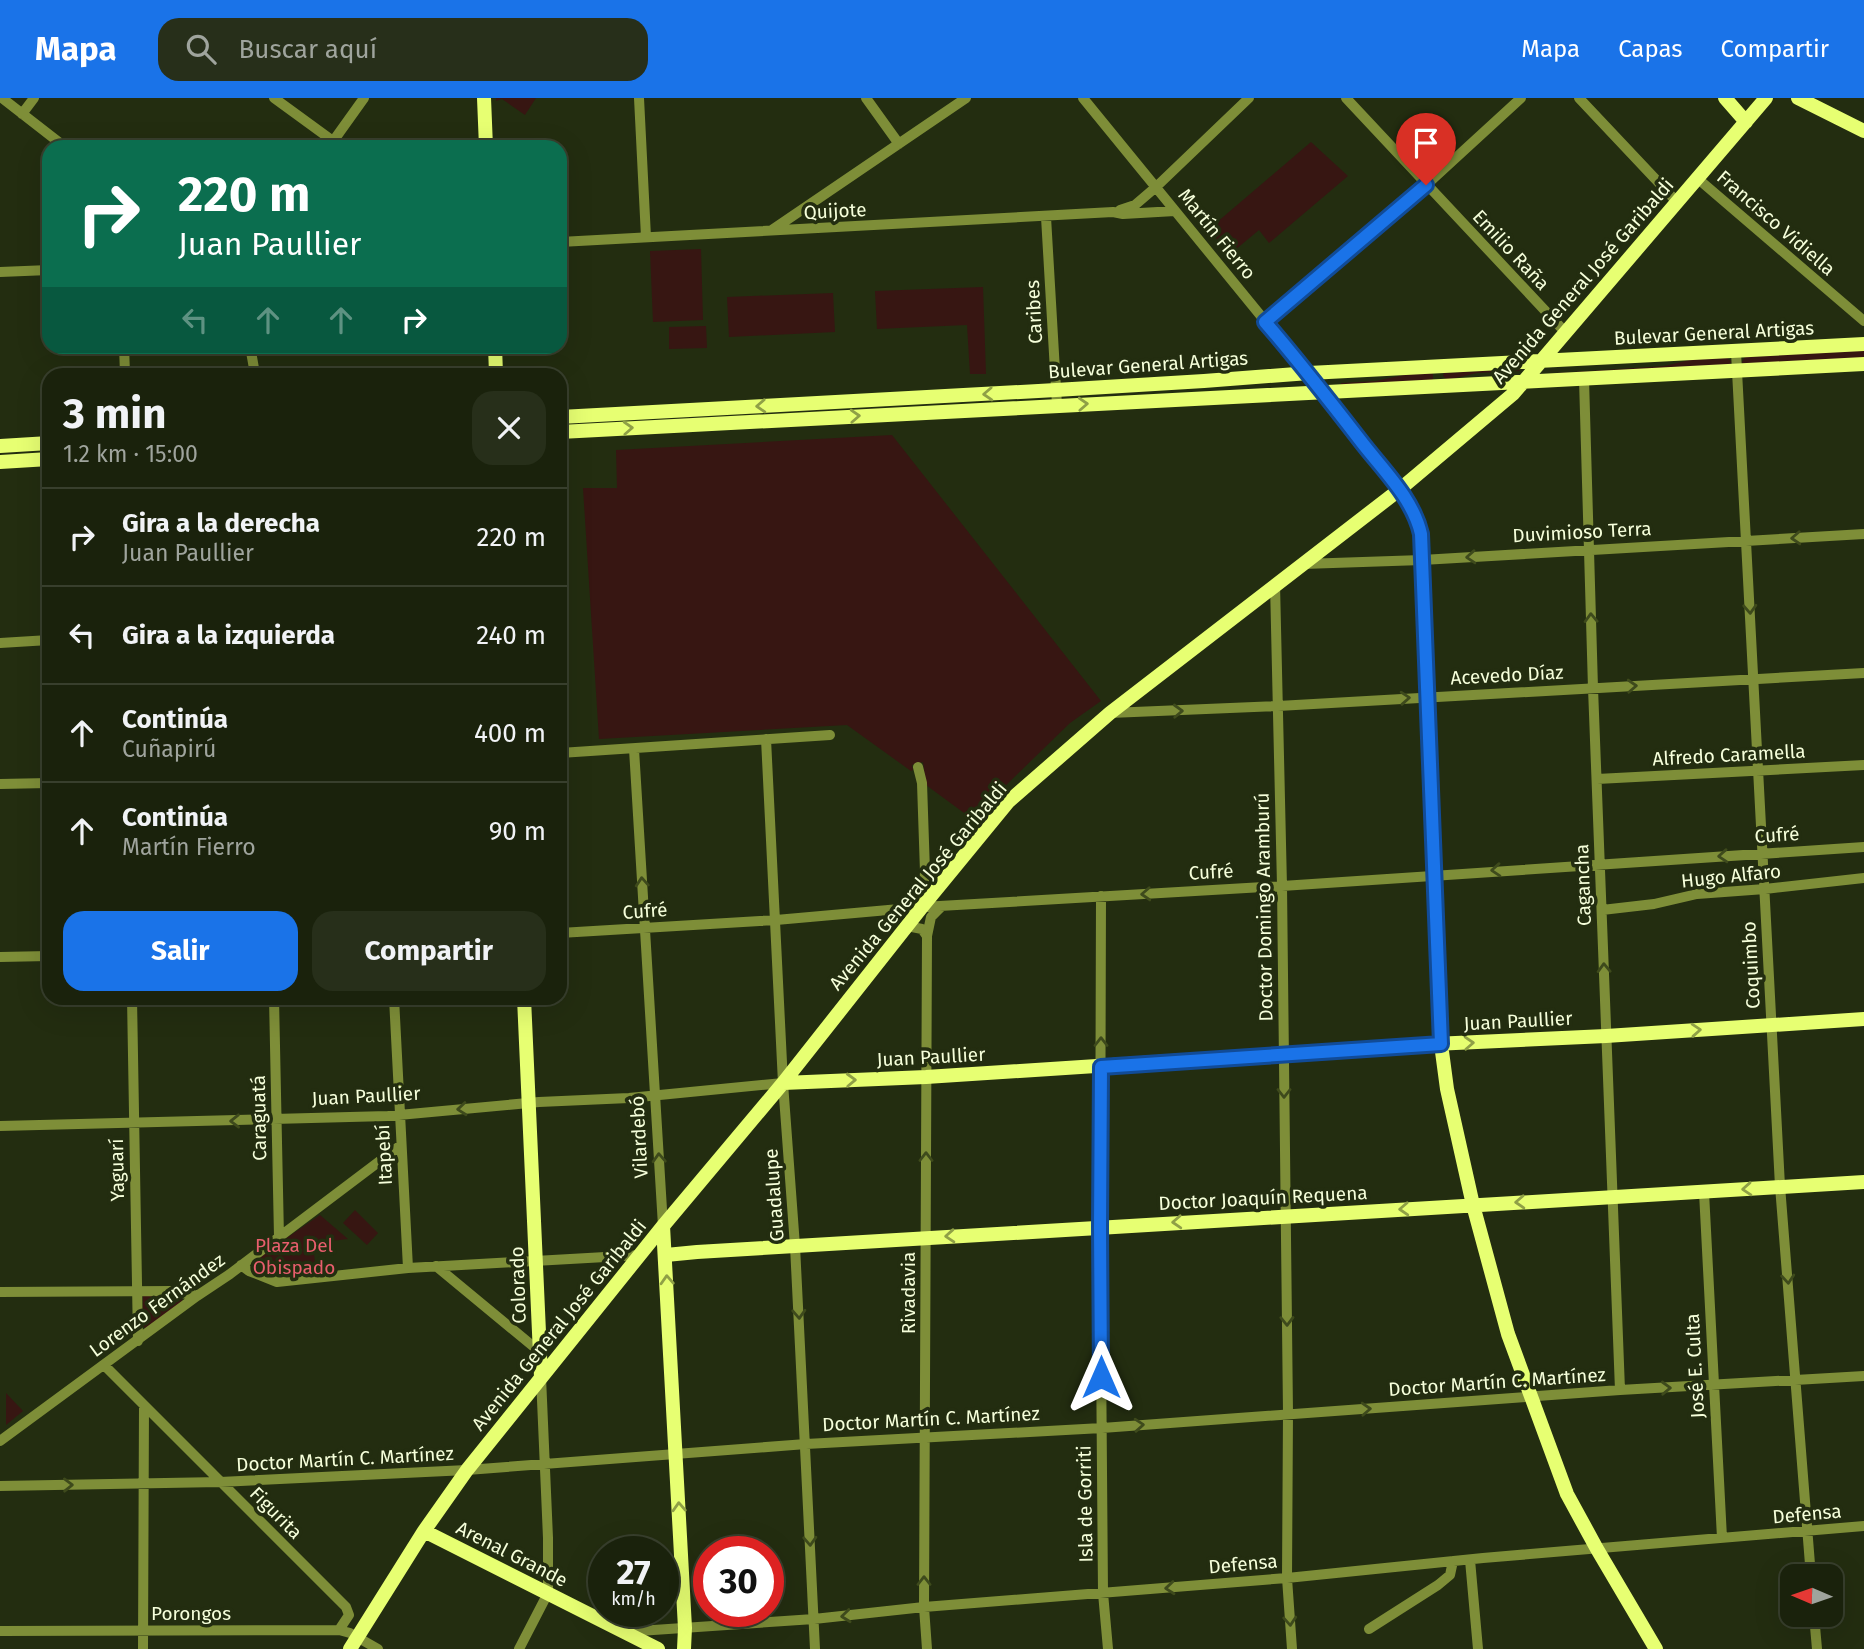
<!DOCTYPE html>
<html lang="es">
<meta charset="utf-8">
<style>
body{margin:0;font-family:"Fira Sans",sans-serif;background:#272f1a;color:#f1f3f6;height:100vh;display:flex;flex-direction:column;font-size:26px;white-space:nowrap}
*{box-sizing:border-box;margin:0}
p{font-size:23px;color:#9fa49d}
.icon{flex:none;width:38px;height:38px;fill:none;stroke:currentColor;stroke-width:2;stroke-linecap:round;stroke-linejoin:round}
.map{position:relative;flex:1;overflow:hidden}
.side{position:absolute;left:42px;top:270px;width:525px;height:637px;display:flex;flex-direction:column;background:#1a220c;border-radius:21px;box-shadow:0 7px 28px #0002,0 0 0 2px #383f2d}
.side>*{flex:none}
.guide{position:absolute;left:42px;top:42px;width:525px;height:214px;border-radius:21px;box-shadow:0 7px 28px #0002,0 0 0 2px #383f2d;background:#0b6e4f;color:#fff;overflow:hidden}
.needle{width:46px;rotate:272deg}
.tools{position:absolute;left:1780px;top:1466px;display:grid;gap:14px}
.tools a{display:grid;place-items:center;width:63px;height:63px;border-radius:14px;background:#1a220c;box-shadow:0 7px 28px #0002,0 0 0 2px #383f2d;font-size:35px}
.speed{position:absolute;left:588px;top:1438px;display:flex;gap:14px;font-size:35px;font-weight:700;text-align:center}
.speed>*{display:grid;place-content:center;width:91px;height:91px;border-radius:50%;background:#1a220c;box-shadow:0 7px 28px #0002,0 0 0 2px #383f2d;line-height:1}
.speed small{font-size:18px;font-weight:400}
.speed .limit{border:10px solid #d22;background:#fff;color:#111}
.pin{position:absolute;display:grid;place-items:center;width:60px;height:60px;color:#fff;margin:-72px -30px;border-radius:50% 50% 50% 0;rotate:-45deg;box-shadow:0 0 7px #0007}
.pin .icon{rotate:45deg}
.me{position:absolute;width:77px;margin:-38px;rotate:0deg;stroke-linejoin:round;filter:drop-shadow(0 0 5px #0008)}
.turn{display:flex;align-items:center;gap:24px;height:147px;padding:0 21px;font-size:32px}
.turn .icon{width:91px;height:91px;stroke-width:2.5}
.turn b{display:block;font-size:49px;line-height:60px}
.lanes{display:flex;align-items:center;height:66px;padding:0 21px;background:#0003;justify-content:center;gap:35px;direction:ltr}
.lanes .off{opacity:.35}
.round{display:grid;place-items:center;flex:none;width:74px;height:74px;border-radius:21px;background:#272f1a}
.head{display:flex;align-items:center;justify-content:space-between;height:119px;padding:0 21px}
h1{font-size:42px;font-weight:700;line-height:52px}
.primary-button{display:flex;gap:14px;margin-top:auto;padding:14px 21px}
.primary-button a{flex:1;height:80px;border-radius:21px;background:#1a73e8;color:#fff;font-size:28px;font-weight:700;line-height:80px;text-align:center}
.primary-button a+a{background:#272f1a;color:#f1f3f6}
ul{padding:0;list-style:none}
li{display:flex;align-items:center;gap:21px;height:98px;padding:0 21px;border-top:2px solid #383f2d}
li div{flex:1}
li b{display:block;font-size:26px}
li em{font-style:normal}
header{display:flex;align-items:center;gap:42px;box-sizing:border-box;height:98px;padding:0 35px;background:#1a73e8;color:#fff}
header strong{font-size:33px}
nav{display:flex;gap:38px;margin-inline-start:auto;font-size:24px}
.search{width:490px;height:63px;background:#272f1a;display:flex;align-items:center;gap:18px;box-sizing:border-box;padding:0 24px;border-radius:21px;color:#9fa49d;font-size:26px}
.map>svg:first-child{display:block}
.green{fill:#371612}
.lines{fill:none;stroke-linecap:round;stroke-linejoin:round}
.street{stroke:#7e8e38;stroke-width:10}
.secondary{stroke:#e7ff72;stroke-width:14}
.oneway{stroke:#8fa046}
.oneway2{stroke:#3e4a1c}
.route-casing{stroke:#114b97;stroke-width:18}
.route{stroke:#1a73e8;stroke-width:12}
.labels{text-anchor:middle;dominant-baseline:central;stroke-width:7;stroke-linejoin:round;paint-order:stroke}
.street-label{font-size:19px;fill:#f6ffdb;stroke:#232d10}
.park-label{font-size:19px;fill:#e85e6d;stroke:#232d10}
</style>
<header>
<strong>Mapa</strong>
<div class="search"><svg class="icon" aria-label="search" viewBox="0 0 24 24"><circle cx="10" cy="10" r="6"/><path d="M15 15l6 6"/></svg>Buscar aquí</div>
<nav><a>Mapa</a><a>Capas</a><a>Compartir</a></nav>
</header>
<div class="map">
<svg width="1864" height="1551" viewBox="0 0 1864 1551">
<rect width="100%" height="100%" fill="#232d10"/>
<path class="green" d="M496 0H536L525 17 502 1 496 3Z
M1311 44 1348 78 1269 145 1259 132 1229 157 1209 131Z
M701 151 703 222 653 224 650 153Z
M983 189 986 276H970L967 227 877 231 875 193Z
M833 195 835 234 729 239 727 199Z
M706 228 707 250 669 251V229Z
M1864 252V261L1743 266 1742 264 1745 259Z
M1727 260 1731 263 1730 267 1542 276 1664 268 1694 261Z
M1520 271 1519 273 1477 275 1447 282 1443 278 1444 275Z
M1430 275 1433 276V282L1341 287V285L1376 283 1408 276Z
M892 337 1101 603 1070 625 999 694 975 723 926 687 923 664 912 667 913 672 911 673 847 627 599 641 583 390H617L616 352Z
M355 1112 378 1135 367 1147 343 1125Z
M320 1117 348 1141 313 1145 316 1175C294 1177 274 1182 254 1169L256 1161Z
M143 1198H177L182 1200V1205L145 1230 142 1227Z
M6 1295 23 1313 6 1327Z"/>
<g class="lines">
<path class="street" d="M2 0 65 49
M274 0 333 43
M639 0 646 139
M866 0 899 46
M1083 0 1323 294
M1346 0 1566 235
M1579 0 1677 104
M22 16 34 0
M329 49 364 0
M1697 80 1864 223
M1120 112 1135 107 1156 89 1249 0
M1046 119 1057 307
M772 132 966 0
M560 144 1113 114 1123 116 1175 113
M0 174 49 172
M1265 224 1412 100 1521 0
M124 248 125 276
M250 248 255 276
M1736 254 1780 1088 1811 1479
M1584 281 1593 590 1620 1292
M1303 466 1422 462 1864 436
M1275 486 1282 788 1288 1315 1287 1480 1292 1551
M0 545 49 542
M1110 615 1278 608 1864 575
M766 641 783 985 795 1148 815 1551
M634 651 663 1128
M560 655 830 637
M918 669 922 685 925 774 923 806
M1597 681 1864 667
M0 686 49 685
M1101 798 1100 1129 1103 1495 1108 1551
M1602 812 1654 806 1697 796 1765 791 1864 780
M907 828 922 831 927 838 924 1509 927 1551
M560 835 776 822 922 809 1282 788 1864 749
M927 838 931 819 942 808
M0 859 49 858
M132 900 138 1243
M274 900 279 1139
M394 900 408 1170
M0 1028 388 1018 539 1004 629 1000 783 985
M1704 1094 1722 1440
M241 1167 249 1173 277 1184 408 1170 641 1157
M436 1168 540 1254
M0 1194 173 1193 197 1198
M104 1267 346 1509 349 1517 339 1532
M0 1343 197 1198 230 1176 401 1047
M0 1388 220 1384 467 1372 806 1346 1102 1330 1620 1292 1864 1278
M1470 1462 1478 1551
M1814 1517 1817 1551
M1369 1531 1438 1487 1450 1477 1453 1463
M0 1533 339 1532 350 1535 378 1551
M624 1534 814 1521 924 1509 1287 1480 1483 1460 1864 1428
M143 1551 144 1307
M519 1551 548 1495V1440L541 1279"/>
<path class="secondary" d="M484 0 486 49
M1725 0 1746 24
M1798 0 1864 33
M495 248 496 276
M1323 294 1399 392 1413 412 1421 436 1441 946 1447 991 1473 1107 1508 1236 1567 1396 1597 1451 1656 1551
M560 319 1056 292 1204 283 1309 275 1864 246
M560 334 1864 266
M0 348 49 345
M0 364 49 361
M524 900 541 1279
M783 985 926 979 1434 946 1606 938 1864 921
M663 1128 685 1530 684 1551
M666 1157 697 1154 1864 1084
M424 1433 658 1551
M350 1551 424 1433 467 1372 663 1128 783 985 922 809 1008 704 1110 615 1399 392 1513 296 1766 0"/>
</g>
<defs><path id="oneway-chevron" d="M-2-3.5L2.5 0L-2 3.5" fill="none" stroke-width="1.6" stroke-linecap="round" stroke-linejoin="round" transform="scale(1.75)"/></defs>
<g class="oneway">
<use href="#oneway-chevron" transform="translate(988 296) rotate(177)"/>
<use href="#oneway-chevron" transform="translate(1083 306) rotate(-3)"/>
<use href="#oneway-chevron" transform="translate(761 308) rotate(177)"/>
<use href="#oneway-chevron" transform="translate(855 318) rotate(-3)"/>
<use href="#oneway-chevron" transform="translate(628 330) rotate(-3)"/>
<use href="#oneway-chevron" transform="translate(1696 932) rotate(-4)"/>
<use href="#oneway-chevron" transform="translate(1469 945) rotate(-3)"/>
<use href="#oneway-chevron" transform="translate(851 982) rotate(-2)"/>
<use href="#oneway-chevron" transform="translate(1747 1091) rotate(176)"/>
<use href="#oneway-chevron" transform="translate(1520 1104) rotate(177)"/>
<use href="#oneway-chevron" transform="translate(1404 1111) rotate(177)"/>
<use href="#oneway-chevron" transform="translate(1177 1124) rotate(177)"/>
<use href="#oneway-chevron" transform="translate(950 1138) rotate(176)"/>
<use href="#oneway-chevron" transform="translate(667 1182) rotate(-93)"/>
<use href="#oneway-chevron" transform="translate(679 1409) rotate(-93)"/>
</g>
<g class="oneway2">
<use href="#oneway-chevron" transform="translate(1796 440) rotate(177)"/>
<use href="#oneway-chevron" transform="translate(1471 459) rotate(176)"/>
<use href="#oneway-chevron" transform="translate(1750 511) rotate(87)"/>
<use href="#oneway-chevron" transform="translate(1591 520) rotate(-92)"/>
<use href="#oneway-chevron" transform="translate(1632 588) rotate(-3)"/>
<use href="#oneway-chevron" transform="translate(1405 600) rotate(-4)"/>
<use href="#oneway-chevron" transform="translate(1178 613) rotate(-2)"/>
<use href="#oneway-chevron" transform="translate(1723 758) rotate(176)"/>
<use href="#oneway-chevron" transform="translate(1496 772) rotate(176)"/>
<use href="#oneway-chevron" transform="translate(642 784) rotate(-94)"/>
<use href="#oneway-chevron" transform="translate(1146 796) rotate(177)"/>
<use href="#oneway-chevron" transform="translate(1604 870) rotate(-92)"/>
<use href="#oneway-chevron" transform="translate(1101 944) rotate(-90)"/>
<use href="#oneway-chevron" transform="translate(1284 995) rotate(90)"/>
<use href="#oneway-chevron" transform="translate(462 1011) rotate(175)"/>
<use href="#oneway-chevron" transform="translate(235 1023) rotate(179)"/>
<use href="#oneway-chevron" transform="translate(926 1059) rotate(-90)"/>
<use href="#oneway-chevron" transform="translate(659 1060) rotate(-93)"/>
<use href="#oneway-chevron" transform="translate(1788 1181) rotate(85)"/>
<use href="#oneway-chevron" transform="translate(799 1216) rotate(87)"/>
<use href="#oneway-chevron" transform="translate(1287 1223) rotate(89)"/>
<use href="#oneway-chevron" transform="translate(1666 1290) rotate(-2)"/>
<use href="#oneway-chevron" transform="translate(1366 1311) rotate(-3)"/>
<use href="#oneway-chevron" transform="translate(1139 1327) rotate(-4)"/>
<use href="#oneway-chevron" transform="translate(68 1387) rotate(-1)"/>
<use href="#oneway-chevron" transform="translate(810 1443) rotate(87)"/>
<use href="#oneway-chevron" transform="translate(924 1483) rotate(-90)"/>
<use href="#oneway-chevron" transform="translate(1170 1490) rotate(175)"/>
<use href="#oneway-chevron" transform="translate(846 1518) rotate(174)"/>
<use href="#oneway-chevron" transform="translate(1290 1523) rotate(86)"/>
</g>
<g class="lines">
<defs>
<path id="route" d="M1101 1279 1100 1129 1101 969 1441 946 1421 436C1413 400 1382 371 1360 342 1329 302 1298 262 1265 224L1426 87"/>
</defs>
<use href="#route" class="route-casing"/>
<use href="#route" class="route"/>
</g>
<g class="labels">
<g class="street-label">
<text transform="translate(835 113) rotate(-3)">Quijote</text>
<text transform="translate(1776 125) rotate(41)">Francisco Vidiella</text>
<text transform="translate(1217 136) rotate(51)">Martín Fierro</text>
<text transform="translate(1511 152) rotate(47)">Emilio Raña</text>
<text transform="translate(1583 183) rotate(-49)">Avenida General José Garibaldi</text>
<text transform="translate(1034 214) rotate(-93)">Caribes</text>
<text transform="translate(1714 235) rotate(-3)">Bulevar General Artigas</text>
<text transform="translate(1148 267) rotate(-4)">Bulevar General Artigas</text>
<text transform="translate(1582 434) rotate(-3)">Duvimioso Terra</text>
<text transform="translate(1507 577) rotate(-3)">Acevedo Díaz</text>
<text transform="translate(1729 657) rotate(-3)">Alfredo Caramella</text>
<text transform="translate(1777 737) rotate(-4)">Cufré</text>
<text transform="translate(1211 774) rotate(-3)">Cufré</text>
<text transform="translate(1731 778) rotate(-6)">Hugo Alfaro</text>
<text transform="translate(1583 787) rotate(-92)">Cagancha</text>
<text transform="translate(918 788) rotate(-50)">Avenida General José Garibaldi</text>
<text transform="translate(1264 809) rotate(-91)">Doctor Domingo Aramburú</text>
<text transform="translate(645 813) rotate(-4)">Cufré</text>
<text transform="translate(1751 867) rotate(-93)">Coquimbo</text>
<text transform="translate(1518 923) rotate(-3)">Juan Paullier</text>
<text transform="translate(931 959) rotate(-3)">Juan Paullier</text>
<text transform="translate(366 998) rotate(-3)">Juan Paullier</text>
<text transform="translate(259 1020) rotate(-91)">Caraguatá</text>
<text transform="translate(639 1039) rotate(-93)">Vilardebó</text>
<text transform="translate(384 1057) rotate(-93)">Itapebí</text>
<text transform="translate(117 1072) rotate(-91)">Yaguarí</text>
<text transform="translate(774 1097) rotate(-94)">Guadalupe</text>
<text transform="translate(1263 1100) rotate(-3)">Doctor Joaquín Requena</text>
<text transform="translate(518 1187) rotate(-92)">Colorado</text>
<text transform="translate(908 1195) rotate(-90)">Rivadavia</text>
<text transform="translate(157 1207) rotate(-36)">Lorenzo Fernández</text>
<text transform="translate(559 1227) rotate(-51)">Avenida General José Garibaldi</text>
<text transform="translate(1695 1268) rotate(-93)">José E. Culta</text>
<text transform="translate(1497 1284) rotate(-4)">Doctor Martín C. Martínez</text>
<text transform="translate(931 1321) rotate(-3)">Doctor Martín C. Martínez</text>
<text transform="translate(345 1361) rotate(-3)">Doctor Martín C. Martínez</text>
<text transform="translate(1085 1406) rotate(-91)">Isla de Gorriti</text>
<text transform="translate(276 1415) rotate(45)">Figurita</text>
<text transform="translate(1807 1416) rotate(-5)">Defensa</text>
<text transform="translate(512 1456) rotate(27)">Arenal Grande</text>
<text transform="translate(1243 1466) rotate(-5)">Defensa</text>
<text x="191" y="1515">Porongos</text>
</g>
<g class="park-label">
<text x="294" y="1147">Plaza Del<tspan x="294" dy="22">Obispado</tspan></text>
</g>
</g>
</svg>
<div class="tools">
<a><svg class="needle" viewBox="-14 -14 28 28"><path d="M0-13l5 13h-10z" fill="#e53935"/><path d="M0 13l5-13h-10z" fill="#9fa49d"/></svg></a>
</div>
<div class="speed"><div>27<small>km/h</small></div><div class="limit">30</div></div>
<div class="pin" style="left:1426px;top:87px;background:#d93025"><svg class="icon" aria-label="arrive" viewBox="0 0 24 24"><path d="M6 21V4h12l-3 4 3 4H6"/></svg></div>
<svg class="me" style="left:1101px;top:1279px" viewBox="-20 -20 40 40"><path d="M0-17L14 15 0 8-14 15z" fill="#1a73e8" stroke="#fff" stroke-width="4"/></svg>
<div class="guide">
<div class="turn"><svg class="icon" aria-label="right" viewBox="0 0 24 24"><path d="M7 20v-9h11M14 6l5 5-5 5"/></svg><div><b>220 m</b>Juan Paullier</div></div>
<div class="lanes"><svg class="icon off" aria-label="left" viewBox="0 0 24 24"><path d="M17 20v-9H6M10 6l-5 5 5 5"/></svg><svg class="icon off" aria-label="ahead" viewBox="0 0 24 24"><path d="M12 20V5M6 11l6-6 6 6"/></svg><svg class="icon off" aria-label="ahead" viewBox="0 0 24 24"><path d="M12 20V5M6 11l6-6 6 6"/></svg><svg class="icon" aria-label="right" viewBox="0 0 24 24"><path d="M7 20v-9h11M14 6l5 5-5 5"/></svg></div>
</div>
<section class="side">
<div class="head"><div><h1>3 min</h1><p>1.2 km · 15:00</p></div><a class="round"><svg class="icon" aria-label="close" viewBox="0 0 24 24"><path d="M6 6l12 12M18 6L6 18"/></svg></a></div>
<ul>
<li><svg class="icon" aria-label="right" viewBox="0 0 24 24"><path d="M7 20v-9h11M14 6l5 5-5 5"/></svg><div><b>Gira a la derecha</b><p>Juan Paullier</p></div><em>220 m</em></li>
<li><svg class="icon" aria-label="left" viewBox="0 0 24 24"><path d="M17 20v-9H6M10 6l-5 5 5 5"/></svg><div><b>Gira a la izquierda</b></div><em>240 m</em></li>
<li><svg class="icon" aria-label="ahead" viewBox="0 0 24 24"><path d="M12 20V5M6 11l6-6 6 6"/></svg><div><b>Continúa</b><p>Cuñapirú</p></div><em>400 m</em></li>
<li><svg class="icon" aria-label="ahead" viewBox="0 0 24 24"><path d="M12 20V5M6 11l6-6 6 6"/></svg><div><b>Continúa</b><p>Martín Fierro</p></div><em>90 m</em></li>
</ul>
<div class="primary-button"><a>Salir</a><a>Compartir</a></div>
</section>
</div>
